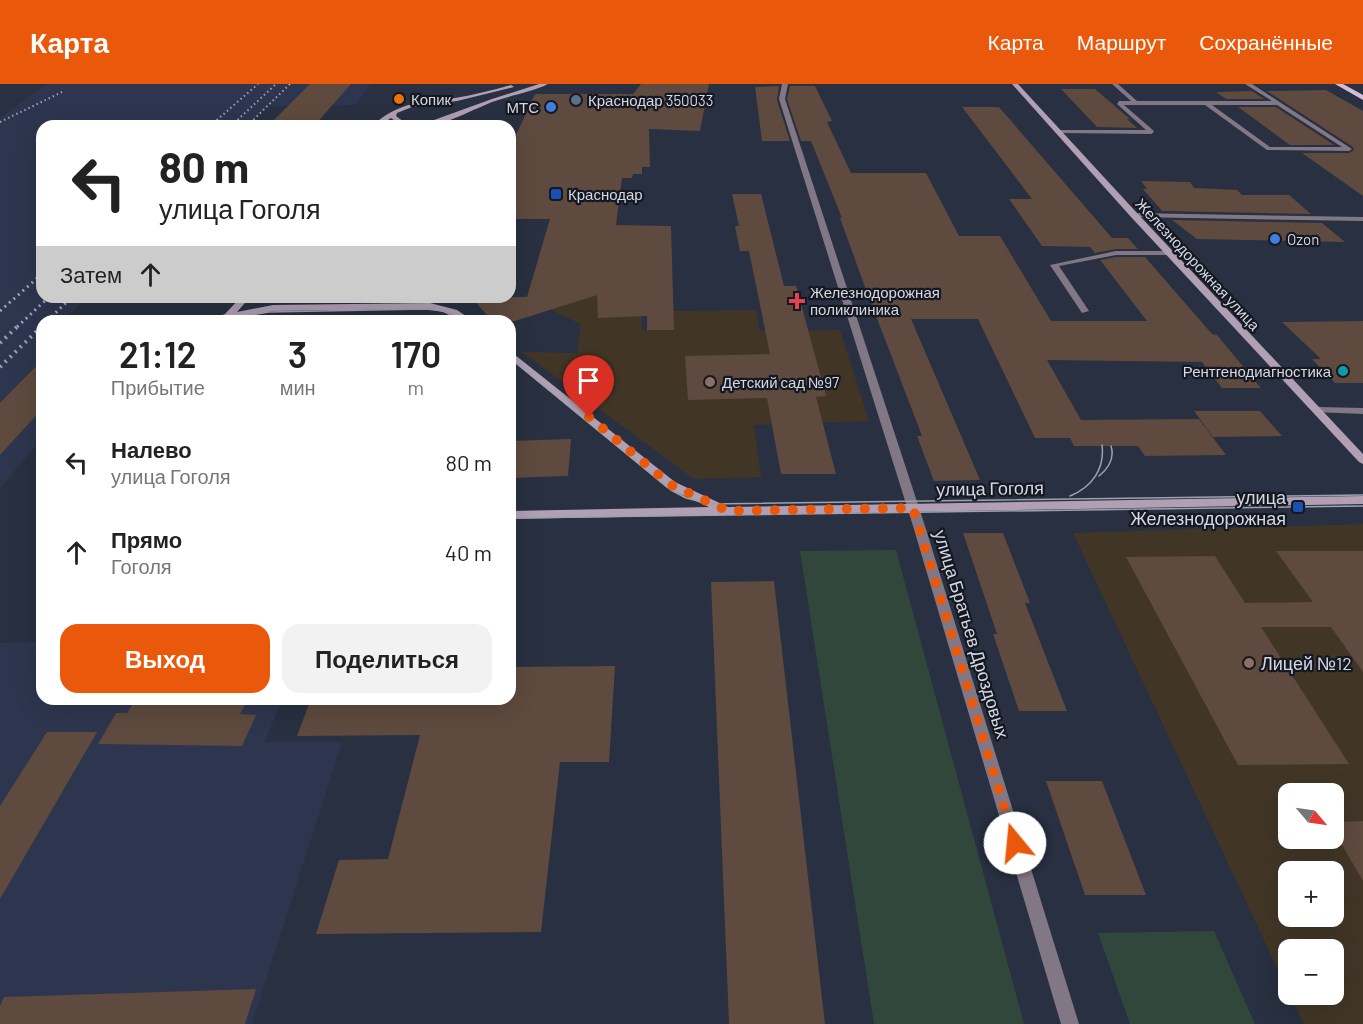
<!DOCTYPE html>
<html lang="ru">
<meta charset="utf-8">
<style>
body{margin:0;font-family:Barlow,sans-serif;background:#f2f2f2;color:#222;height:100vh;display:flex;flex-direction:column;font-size:22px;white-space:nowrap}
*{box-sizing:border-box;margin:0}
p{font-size:20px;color:#767676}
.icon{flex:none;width:33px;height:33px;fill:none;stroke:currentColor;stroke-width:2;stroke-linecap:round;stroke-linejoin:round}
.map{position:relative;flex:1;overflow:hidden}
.side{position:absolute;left:36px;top:231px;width:480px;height:390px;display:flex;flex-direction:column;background:#fff;border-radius:18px;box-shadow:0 6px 24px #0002}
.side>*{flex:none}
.guide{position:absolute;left:36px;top:36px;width:480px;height:183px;border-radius:18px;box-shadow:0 6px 24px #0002;background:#fff;color:#222;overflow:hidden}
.needle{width:39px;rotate:119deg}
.tools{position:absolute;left:1278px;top:699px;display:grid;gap:12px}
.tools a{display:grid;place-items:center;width:66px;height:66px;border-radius:12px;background:#fff;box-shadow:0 6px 24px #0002;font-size:30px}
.pin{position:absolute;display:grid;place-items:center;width:51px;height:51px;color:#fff;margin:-62px -26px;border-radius:50% 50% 50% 0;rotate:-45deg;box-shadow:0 0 6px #0007}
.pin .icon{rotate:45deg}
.me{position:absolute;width:66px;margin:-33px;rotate:343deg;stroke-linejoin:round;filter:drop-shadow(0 0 4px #0008)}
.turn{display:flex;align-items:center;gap:21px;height:126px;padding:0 24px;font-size:27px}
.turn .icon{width:78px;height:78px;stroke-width:2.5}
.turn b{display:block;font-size:42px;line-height:51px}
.then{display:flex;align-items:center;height:57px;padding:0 24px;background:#0003;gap:12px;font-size:22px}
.eta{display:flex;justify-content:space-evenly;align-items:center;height:102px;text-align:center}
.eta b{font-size:36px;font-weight:600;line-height:42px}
.primary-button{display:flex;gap:12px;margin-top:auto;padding:12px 24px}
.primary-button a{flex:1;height:69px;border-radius:18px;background:#ea580c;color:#fff;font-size:24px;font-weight:600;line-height:69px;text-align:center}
.primary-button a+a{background:#f2f2f2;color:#222}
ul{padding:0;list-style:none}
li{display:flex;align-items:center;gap:18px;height:90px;padding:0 24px}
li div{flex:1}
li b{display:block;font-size:22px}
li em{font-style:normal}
header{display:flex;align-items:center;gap:36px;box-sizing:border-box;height:84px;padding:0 30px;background:#ea580c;color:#fff}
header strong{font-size:28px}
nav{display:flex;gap:33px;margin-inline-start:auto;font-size:21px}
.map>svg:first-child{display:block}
.built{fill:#2d364e}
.education{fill:#413626;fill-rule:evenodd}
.green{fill:#32473b}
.building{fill:#5e4a3e}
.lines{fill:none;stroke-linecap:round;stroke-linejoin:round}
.lane{fill:#827784;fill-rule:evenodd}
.street{fill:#827784;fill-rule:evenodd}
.secondary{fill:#b19fb3;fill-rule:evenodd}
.primary{fill:#d5bdd8;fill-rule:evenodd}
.tram{stroke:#9ca2b0;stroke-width:1.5}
.rail-far2{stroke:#9ca2b0;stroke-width:2;stroke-dasharray:1.5 3;stroke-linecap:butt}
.rail-far1{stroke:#9ca2b0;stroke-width:3;stroke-dasharray:2 4;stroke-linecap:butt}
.rail{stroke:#9ca2b0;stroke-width:4;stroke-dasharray:2 5;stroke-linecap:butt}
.route{stroke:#ea580c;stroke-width:10;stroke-dasharray:0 18}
.food-dot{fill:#e8710a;stroke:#151820;stroke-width:2}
.service-dot{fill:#5c6f8a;stroke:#151820;stroke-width:2}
.shop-dot{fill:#3f7fe0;stroke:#151820;stroke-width:2}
.transit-dot{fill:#1a4fb4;stroke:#151820;stroke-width:2}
.health-dot{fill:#e0444e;stroke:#151820;stroke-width:2}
.culture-dot{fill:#0f9aa8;stroke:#151820;stroke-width:2}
.education-dot{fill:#8d6e63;stroke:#151820;stroke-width:2}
.labels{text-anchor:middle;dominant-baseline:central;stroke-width:4.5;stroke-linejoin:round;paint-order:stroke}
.far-poi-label{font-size:15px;fill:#d3d8e4;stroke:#151820;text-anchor:start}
.far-street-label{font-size:15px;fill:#d3d8e4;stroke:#151820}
.street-label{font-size:18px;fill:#d3d8e4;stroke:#151820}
.poi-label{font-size:18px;fill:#d3d8e4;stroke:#151820;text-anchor:end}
</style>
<header>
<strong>Карта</strong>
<nav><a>Карта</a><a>Маршрут</a><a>Сохранённые</a></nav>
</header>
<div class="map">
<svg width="1363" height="940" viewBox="0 0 1363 940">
<rect width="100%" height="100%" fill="#283041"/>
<path class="built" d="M46 0H371L356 21 268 22 249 42H42V213H86L63 237H42V355L0 404V34Z
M42 558V615H282L265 658H342L252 940H0V559Z"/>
<path class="education" d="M640 194 642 246H674L673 227 756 226 760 247 840 246 869 337 754 341 761 393 694 395 522 268 578 269 580 240 531 216Z
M1363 440V940H1304L1290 911 1334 910V866H1288V907L1073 449ZM1288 710H1334V754H1288ZM1288 788H1334V832H1288Z"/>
<path class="green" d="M896 466 1024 940H874L800 467Z
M1214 847 1255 940H1130L1098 849Z"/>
<path class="building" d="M310 0H351L314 42H268Z
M641 0H709L700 47 649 45 650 83H642V90H633L632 94H622L616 141 671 142 674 246H647V232L598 234 597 211 515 237H492L471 213H527L550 135H510V64L535 10H633Z
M779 2 777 16 790 57H762L755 3Z
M790 2H815L832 37 827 38 851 89H926L959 152H1000L1051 237H1147L1100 176 1116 173H1145L1212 250 1217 251 1261 304H1222L1202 278 1047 276 1081 336 1199 335 1226 371 1145 372 1138 362H1074L1070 354H1035L978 235H911L980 396 934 397 917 352H922L865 203 840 134H842L811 57H801L787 15Z
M1061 5H1095L1130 35H1127L1137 44 1097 43Z
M1326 6 1363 27V112L1302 69H1349L1354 66 1353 63 1267 7Z
M1252 7 1264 15H1226L1216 8Z
M962 23H999L1112 154H1128L1138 165H1116L1095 169 1090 163 1042 162 1009 115H1032Z
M1238 23H1276L1334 61H1290Z
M1141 97 1190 98 1194 104 1237 106 1242 111H1289L1311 130 1162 127 1143 105H1147Z
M732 110H761L784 202H796L797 205 826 312 816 313 836 390H781L767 314 688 316 685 272 770 270 749 167H740L735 142H739Z
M1172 136 1322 139 1345 158 1197 155Z
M1363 237V299H1335L1312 275H1321L1282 238Z
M42 276V325L0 371V319Z
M1194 327H1260L1282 352 1213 353Z
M571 355 568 392 510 394V357Z
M963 449H1003L1030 519H1025L1067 627H1019L993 550H997Z
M1276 467H1363V588L1331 543H1261L1349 680 1238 681 1126 473 1215 472 1245 519 1313 518Z
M774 497 825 940H729L711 498Z
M615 582 609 678H560L541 848 316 850 339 776 388 775 420 651 297 652 311 615H510V583Z
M136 615H248L240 630 256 631 242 662 98 660 116 629H127Z
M47 648H97L0 815V722Z
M1046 697H1102L1146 811H1085Z
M1363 737V797L1334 747V738Z
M256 905 245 940H0V922L4 913Z"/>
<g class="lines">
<path class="lane" d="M1112 0H1118L1137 17H1272L1245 0H1252L1352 65 1349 67 1267 66 1205 21H1124L1154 47 1152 50 1058 49 1060 46H1146L1117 20 1119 17H1131ZM1212 21H1277L1342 63H1270Z
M1116 167H1170L1174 169 1170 171H1116L1059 182 1089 227 1082 229 1050 181Z
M1317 323 1363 324V330L1313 328 1312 326Z"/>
<path class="street" d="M782 0H788L785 15 925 442 1079 940H1061L913 442 779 15Z
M1131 129 1363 133V137L1134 133H1131Z"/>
<path class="secondary" d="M539 0H548C532 8 512 11 495 17 464 28 421 58 391 34L379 42H372C400 17 420 19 455 14 474 11 493 6 511 1L514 3 457 17 412 23 397 29 396 32 404 38 423 40 492 15Z
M1012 0H1018L1137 129 1363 370V380L1359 378 1131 133Z
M241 213H250L237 228 273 221 430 219 457 226 473 237H463L451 230 430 225 273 227 221 237H208L225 230Z
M510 267 675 398 728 423 1363 412V420L510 435V427L709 423 667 404 510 275Z"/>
<path class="primary" d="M1335 0H1343L1363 11V16Z"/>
<path class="tram" d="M216 237 269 228 426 225 443 227 463 237
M510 274 671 406 686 414 710 420 1363 411
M1099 392C1109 384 1115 375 1111 362
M1070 412C1092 403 1105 385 1102 361
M510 434 1363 422"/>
<path class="rail-far2" d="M0 38 62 8
M210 42 258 0
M231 42 276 0
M247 42 290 0"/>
<path class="rail-far1" d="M0 227 42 190
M47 237 72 213
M17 243 49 213"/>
<path class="rail" d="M0 259 19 241
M0 283 42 242"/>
</g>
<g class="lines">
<path class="route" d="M589 333 671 401 728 427 913 424 1015 759"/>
</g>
<circle class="food-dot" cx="399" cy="15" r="6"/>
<circle class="service-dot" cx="576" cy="16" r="6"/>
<g class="shop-dot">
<circle cx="551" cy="23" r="6"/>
<circle cx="1275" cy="155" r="6"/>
</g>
<g class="transit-dot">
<rect x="550" y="104" width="12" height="12" rx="3"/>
<rect x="1292" y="417" width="12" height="12" rx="3"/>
</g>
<path class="health-dot" d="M794 208h6v6h6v6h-6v6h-6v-6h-6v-6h6z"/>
<circle class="culture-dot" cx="1343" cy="287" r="6"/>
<g class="education-dot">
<circle cx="710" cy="298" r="6"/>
<circle cx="1249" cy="579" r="6"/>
</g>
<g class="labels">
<g class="far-poi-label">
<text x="411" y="15">Копик</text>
<text x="588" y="16">Краснодар 350033</text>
<text x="539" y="23" text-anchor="end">МТС</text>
<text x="568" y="110">Краснодар</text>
<text x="1287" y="155">Ozon</text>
<text x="810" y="208">Железнодорожная<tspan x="810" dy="17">поликлиника</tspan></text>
<text x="1331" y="287" text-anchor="end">Рентгенодиагностика</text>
<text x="722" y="298">Детский сад №97</text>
</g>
<g class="far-street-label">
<text transform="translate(1198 180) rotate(47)">Железнодорожная улица</text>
</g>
<g class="street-label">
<text transform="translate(990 404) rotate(-1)">улица Гоголя</text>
<text transform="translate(972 550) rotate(73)">улица Братьев Дроздовых</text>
</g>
<g class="poi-label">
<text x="1286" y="413">улица<tspan x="1286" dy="21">Железнодорожная</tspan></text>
<text x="1261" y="579" text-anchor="start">Лицей №12</text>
</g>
</g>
</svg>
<div class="tools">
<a><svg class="needle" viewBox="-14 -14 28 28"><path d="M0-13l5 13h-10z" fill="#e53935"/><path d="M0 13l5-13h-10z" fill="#767676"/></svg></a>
<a>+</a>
<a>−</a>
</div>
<div class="pin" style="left:589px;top:333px;background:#d93025"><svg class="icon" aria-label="arrive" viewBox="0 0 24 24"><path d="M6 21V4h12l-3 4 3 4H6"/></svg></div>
<svg class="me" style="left:1015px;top:759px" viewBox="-20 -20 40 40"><circle r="19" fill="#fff"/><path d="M0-13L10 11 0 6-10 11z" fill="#ea580c"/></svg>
<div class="guide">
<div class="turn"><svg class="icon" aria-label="left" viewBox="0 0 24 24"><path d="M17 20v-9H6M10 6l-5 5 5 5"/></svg><div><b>80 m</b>улица Гоголя</div></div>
<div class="then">Затем<svg class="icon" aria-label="ahead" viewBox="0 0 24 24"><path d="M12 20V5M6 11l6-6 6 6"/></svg></div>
</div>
<section class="side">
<div class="eta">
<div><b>21:12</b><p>Прибытие</p></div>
<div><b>3</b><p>мин</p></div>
<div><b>170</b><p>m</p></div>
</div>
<ul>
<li><svg class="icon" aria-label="left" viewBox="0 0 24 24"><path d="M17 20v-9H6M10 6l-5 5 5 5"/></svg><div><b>Налево</b><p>улица Гоголя</p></div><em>80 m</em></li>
<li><svg class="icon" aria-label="ahead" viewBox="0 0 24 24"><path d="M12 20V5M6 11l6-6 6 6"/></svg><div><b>Прямо</b><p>Гоголя</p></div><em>40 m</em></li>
</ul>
<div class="primary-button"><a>Выход</a><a>Поделиться</a></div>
</section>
</div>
